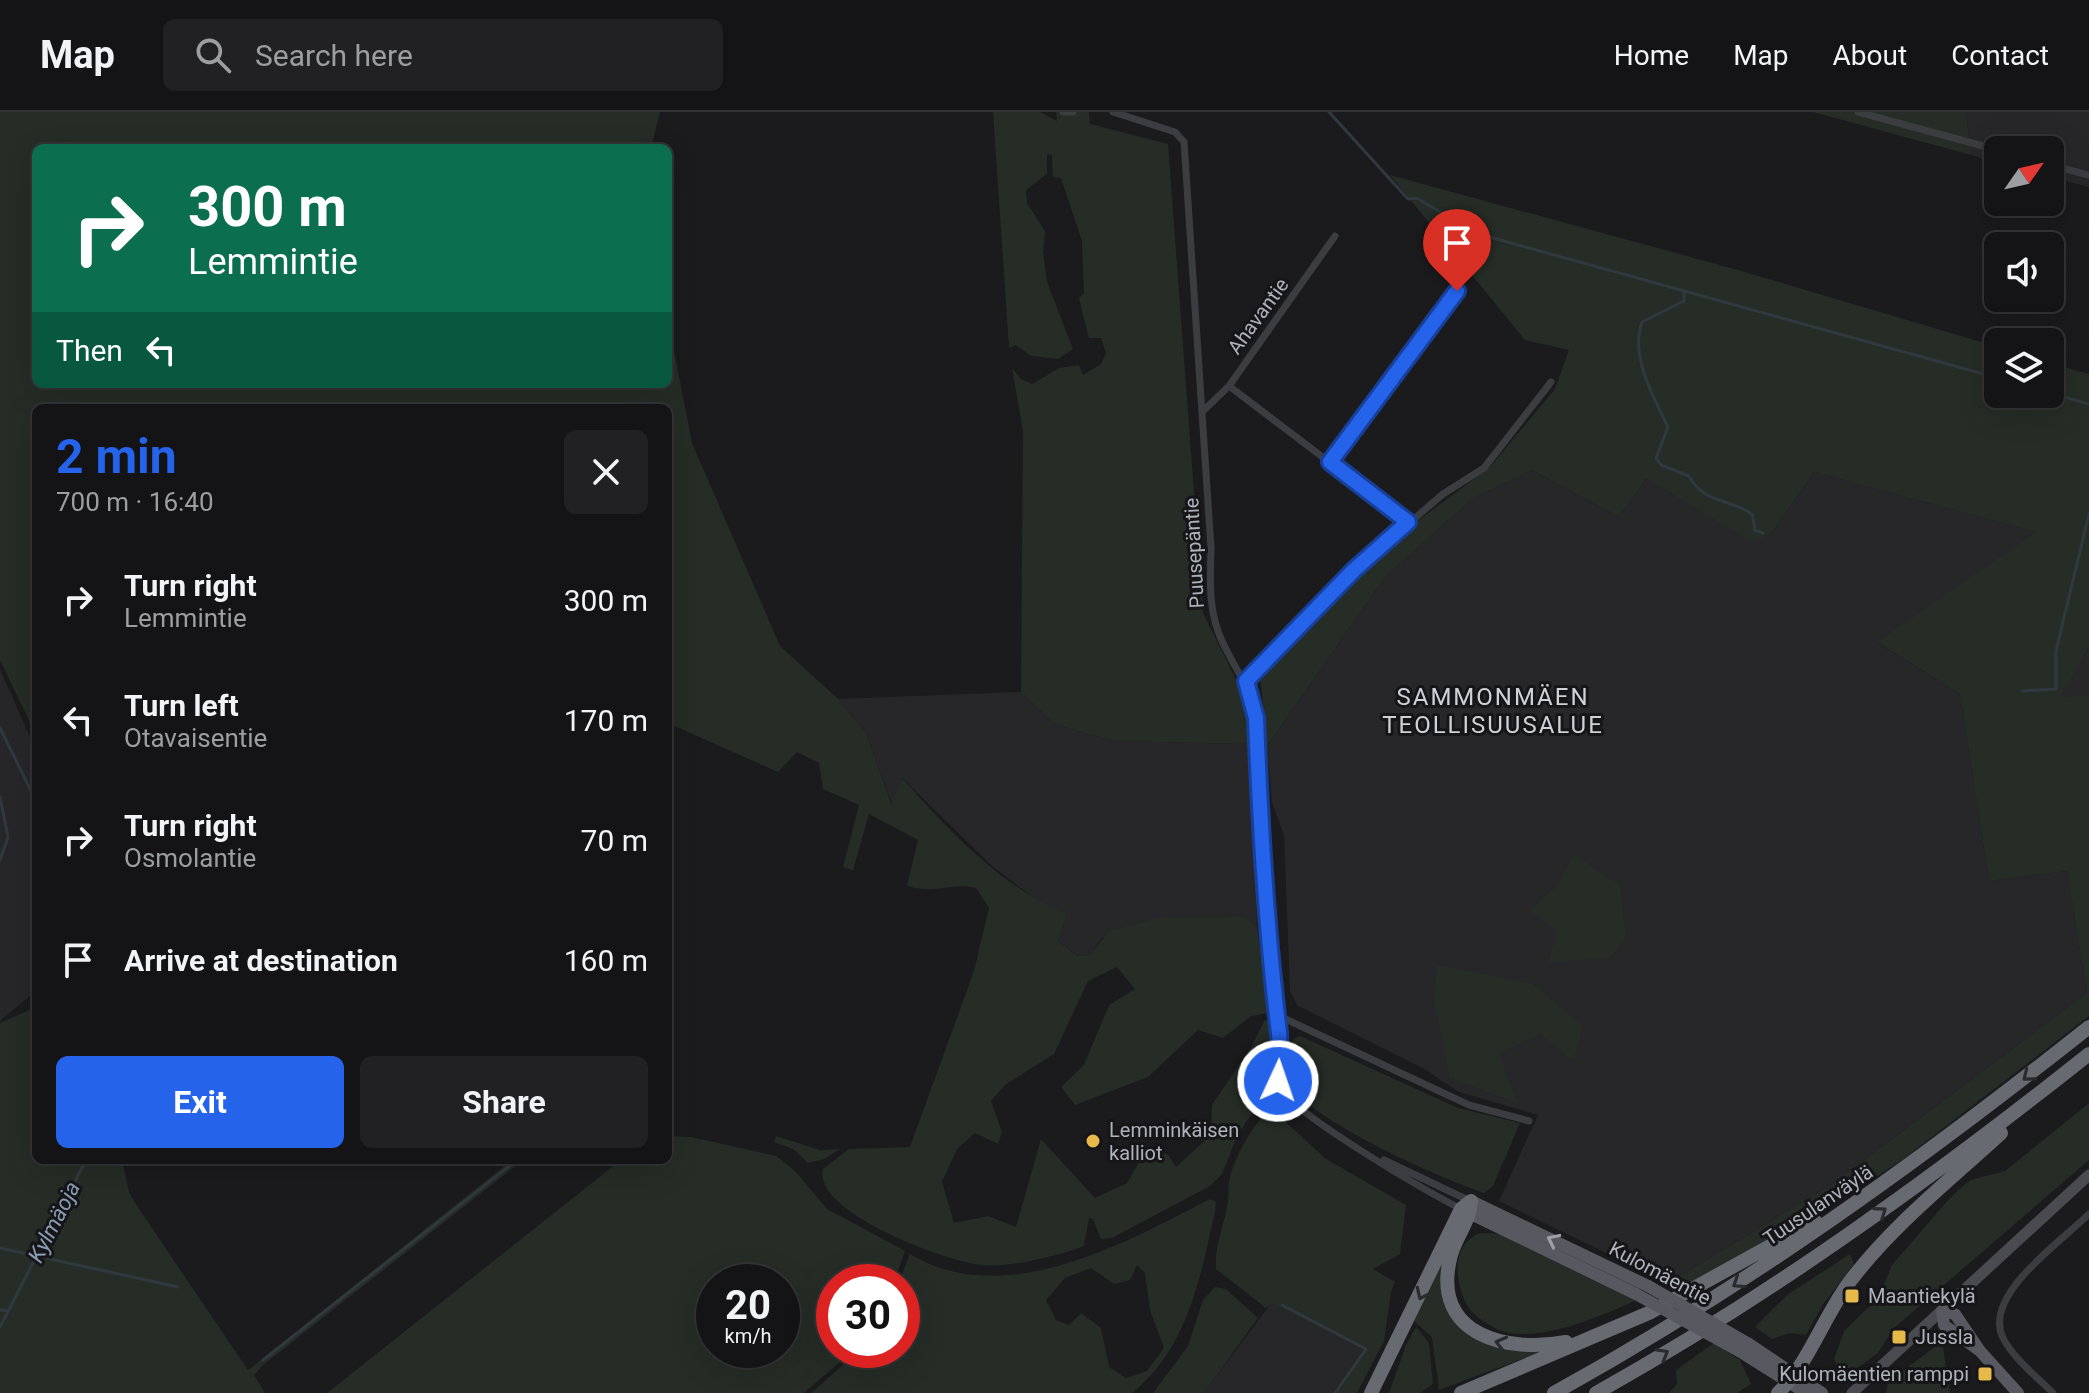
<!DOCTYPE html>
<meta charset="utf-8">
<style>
body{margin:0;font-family:Roboto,sans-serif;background:#212123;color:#f1f3f6;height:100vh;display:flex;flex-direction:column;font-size:30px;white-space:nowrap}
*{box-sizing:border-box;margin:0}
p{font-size:26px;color:#9d9ea1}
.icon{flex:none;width:44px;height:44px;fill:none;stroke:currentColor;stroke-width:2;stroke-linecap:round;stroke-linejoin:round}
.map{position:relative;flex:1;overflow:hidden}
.sheet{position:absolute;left:32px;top:292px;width:640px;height:760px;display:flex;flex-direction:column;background:#141416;border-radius:12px;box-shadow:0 8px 32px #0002,0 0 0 2px #333335}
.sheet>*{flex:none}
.top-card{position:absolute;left:32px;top:32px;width:640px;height:244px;border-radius:12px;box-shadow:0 8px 32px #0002,0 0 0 2px #333335;background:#0b6e4f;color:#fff;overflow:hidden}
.needle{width:52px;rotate:56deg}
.tools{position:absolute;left:1984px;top:24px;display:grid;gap:16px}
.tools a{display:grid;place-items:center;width:80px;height:80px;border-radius:12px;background:#141416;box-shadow:0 8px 32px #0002,0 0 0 2px #333335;font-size:40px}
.speed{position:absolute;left:696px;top:1152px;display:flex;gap:16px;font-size:40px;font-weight:700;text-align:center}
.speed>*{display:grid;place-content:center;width:104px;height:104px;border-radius:50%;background:#141416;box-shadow:0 8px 32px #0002,0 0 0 2px #333335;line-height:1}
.speed small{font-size:20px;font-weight:400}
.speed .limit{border:12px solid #d22;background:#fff;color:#111}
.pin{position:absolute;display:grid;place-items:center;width:68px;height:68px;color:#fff;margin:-82px -34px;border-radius:50% 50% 50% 0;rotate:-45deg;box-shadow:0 0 8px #0007}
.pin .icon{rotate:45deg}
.me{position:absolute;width:88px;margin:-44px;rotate:3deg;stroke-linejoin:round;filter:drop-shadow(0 0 6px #0008)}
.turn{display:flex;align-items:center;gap:28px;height:168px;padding:0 24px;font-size:36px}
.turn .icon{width:104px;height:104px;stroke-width:2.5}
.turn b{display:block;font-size:56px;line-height:68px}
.then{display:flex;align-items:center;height:76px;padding:0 24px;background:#0003;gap:16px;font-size:30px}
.round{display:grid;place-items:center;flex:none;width:84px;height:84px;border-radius:12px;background:#212123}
.overview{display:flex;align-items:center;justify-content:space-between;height:136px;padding:0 24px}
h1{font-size:48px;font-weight:700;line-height:60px;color:#2563eb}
.cta{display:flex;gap:16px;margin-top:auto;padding:16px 24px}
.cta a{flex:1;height:92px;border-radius:12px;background:#2563eb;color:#fff;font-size:32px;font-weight:700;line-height:92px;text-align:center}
.cta a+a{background:#212123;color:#f1f3f6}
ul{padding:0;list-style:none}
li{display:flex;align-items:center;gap:24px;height:120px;padding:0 24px}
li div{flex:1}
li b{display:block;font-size:30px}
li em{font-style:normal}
header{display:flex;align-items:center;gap:48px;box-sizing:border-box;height:112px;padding:0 40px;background:#141416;border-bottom:2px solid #333335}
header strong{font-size:38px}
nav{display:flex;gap:44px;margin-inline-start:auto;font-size:28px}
.search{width:560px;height:72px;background:#212123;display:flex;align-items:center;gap:20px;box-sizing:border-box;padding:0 28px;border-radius:12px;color:#9d9ea1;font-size:30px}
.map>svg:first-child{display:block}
.built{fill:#27272a}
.green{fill:#252d26;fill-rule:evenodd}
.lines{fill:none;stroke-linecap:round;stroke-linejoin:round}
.stream{stroke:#313940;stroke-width:3}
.minor{stroke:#3c3d41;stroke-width:7}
.secondary{stroke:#4a4b51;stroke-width:11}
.primary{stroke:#585960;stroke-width:12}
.motorway{stroke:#686a72;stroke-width:14}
.primary-bridge{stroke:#585960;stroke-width:12}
.oneway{stroke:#2a2b2e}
.oneway2{stroke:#9da0a9}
.route-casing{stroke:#184099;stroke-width:20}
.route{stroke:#2563eb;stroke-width:14}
.poi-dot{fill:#e5b94a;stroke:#161618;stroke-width:3}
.labels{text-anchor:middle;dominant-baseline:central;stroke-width:6;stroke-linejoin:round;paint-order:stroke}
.street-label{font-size:20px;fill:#aeb2bb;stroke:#161618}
.poi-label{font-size:20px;fill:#aeb2bb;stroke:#161618;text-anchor:start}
.water-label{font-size:22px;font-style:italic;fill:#899db3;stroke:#161618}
.quarter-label{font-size:24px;letter-spacing:2px;fill:#cfd1d7;stroke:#161618}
</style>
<header>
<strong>Map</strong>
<div class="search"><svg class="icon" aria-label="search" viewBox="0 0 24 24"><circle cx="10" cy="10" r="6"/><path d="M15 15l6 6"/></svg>Search here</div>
<nav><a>Home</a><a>Map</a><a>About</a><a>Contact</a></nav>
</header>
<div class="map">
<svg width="2089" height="1281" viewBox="0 0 2089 1281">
<rect width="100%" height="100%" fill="#1b1b1d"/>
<path class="built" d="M1966 0H2089V75L2050 65V38H1998V51L1971 43Z
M1532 358 1619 405 1646 367 1752 429 1772 421 1814 360 2037 420 1878 531 1960 582 1989 769 2067 759 2087 881 1832 1072 1668 1171 1499 1089 1538 1003 1459 980 1421 955 1297 893 1290 879 1284 724 1272 690 1267 634 1385 465 1472 387Z
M2089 535V583L2060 586Z
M0 557 36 639V879L0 909Z
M1021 580 1054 612 1114 629 1250 632 1257 815 1241 804 1164 805 1102 826 1090 843 1079 844 1058 829 1067 801 1042 792 992 754 902 666 893 695 866 621 838 587Z
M1272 1190 1363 1238 1333 1281H1204Z"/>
<path class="green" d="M0 0H660L651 36H36V272H668V207L692 331 780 534 838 587 866 621 892 694 902 666C947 716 1002 777 1067 801L1058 829 1078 844 1090 843 1109 819 1164 805 1242 804 1257 815 1269 901 1251 904 1223 926 1198 918 1148 965 1075 993 1061 975 1084 953 1109 893 1135 877 1117 855 1088 869 1054 942 1005 973 991 989 1002 1020 998 1032 975 1021 957 1037 942 1070 954 1111 988 1104 1016 1115 1041 1027 1095 1086 1127 1071 1148 1035 1168 1043 1176 1055 1211 1023 1212 993 1251 935 1265 908 1271 909C1272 932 1262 954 1268 977L1237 1024 1222 1062 1210 1074 1112 1126 1101 1127 1093 1107 1089 1106 1084 1134C1058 1144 1009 1156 981 1153 947 1150 812 1100 823 1057L849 1037 910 1035 974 859 989 796 976 776C951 770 937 783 907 774L918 728 869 702 853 758 843 755 859 693 823 677 819 651 797 640 778 660 668 611V296H36V623L0 548Z
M993 0H1040L1057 9 1056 0H1089L1090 12 1168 32 1203 501 1246 588 1250 632 1114 629 1054 612 1021 580 1023 320 1012 256 1021 267 1032 272 1059 256 1079 253 1083 263 1101 252 1106 241 1101 226H1089L1079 186 1084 181 1082 129 1061 66 1053 65 1052 43 1047 42V62L1026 78 1027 91 1045 119 1043 140 1047 170 1073 237 1058 247 1031 244 1016 233 1009 236Z
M1813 0H1966L1971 43Z
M1390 63 1738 158 1998 235V282H2050V251L2089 262V535L2061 585 2089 583V904L1902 1048 1807 1109 1683 1178 1668 1171 1832 1072 2087 881 2067 759 1989 769 1960 582 1877 530 2036 420 1814 360 1772 421 1752 430 1646 367 1619 405 1532 358 1472 387 1385 465 1267 634 1260 562 1376 440 1490 355 1555 277 1569 238 1525 228Z
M1574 742 1620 774 1626 825 1610 846 1549 850 1557 818 1529 798 1558 773Z
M1437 853 1533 872 1583 914 1573 949 1540 922 1499 942 1517 991 1450 966 1434 886Z
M36 895V1048H122L129 1080 137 1094 248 1258 512 1048H523L263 1253 254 1263 265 1281H0V911Z
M1300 924 1458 996 1520 1011 1493 1074 1484 1081C1443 1067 1297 1005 1285 963 1283 953 1289 936 1293 927Z
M2089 991V1048L1894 1216 1878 1241 1844 1266 1834 1247 1844 1219 1879 1185 1892 1153 1950 1086 1970 1068 2005 1059Z
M1279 992 1278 1003 1326 1047 1406 1093 1400 1142 1373 1157 1395 1170 1391 1180 1384 1229 1357 1281H1333L1363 1238 1272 1191 1266 1196 1216 1157C1214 1135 1223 1117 1227 1095 1229 1087 1228 1078 1229 1070 1233 1046 1257 1002 1279 992Z
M668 1024 691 1025 776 1044 795 1059 827 1097 905 1139 894 1170H834V1238H854L804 1281H327L621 1048H668ZM714 1170H782V1238H714Z
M776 1024 820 1038 840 1037 824 1047 808 1051 793 1037 774 1030Z
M1210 1087 1216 1090 1215 1100C1200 1166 1188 1236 1132 1281H811L860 1238H902V1170H899L910 1142C1004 1199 1125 1131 1210 1087ZM1137 1153 1145 1161 1150 1198 1164 1236 1147 1259 1126 1266 1109 1255 1101 1216 1081 1201 1069 1213 1056 1208 1046 1188 1065 1166 1091 1156 1114 1172 1130 1168Z
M1501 1122 1637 1188C1603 1203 1537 1233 1499 1218 1490 1214 1474 1204 1469 1196 1456 1176 1449 1136 1476 1123 1482 1120 1494 1122 1501 1122Z
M1850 1142 1854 1152 1822 1194 1806 1223 1790 1221 1772 1227 1755 1215 1787 1183Z
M1441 1149 1466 1217 1551 1236 1439 1278 1432 1225 1414 1209Z
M1215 1175 1226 1177 1258 1206 1204 1281H1153L1188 1234 1203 1188Z
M1416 1215 1429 1231 1433 1272 1420 1281H1389L1406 1233Z
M1714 1231 1740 1248 1751 1272 1737 1281H1669L1677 1272 1676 1258Z
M1936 1234 1943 1235 1950 1281H1886L1888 1270Z"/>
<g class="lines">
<path class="stream" d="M1329 0 1408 87 1417 86 1475 121 1998 266
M1684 178V189L1642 210C1630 244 1653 284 1668 315L1656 346 1661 353 1689 364C1704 392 1729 386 1752 402L1755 418 1763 421
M2050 281 2089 292
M2022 579 2056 577V539L2089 402
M0 616 36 689
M0 685 8 725 0 748
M32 880 36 885
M0 1136 178 1175
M1282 1193 1366 1237 1335 1281
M0 1198 8 1199
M0 1215 86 1048
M263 1248 517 1048"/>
<path class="minor" d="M1063 0H1073
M1113 0 1175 20 1184 30 1211 436C1210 469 1208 501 1223 531 1235 557 1251 576 1256 606 1260 711 1270 817 1280 922 1281 940 1270 957 1280 975 1294 1003 1428 1080 1461 1097
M1858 0 1998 38
M2050 53 2089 63
M1229 274 1408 410
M1203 299 1229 274 1335 124
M1330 350 1457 179
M1246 569 1354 458 1443 382 1484 356 1551 270
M1277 903 1469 993 1529 1009
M1384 1048 1470 1089
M2053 1281C2037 1265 2014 1247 2003 1226 1982 1183 2061 1130 2089 1102"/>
<path class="secondary" d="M1852 1281 2089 1063"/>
<path class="primary" d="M1471 1089 1648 1174
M1463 1098 1636 1182
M1749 1232 1822 1281
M1739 1239 1806 1281
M1980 1239 1944 1213 1942 1199 1955 1202 1980 1239 2018 1281"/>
<path class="motorway" d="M1471 1089C1470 1111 1454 1126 1450 1147 1432 1224 1508 1241 1566 1230
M1371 1281 1461 1097 1471 1089
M1461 1281 1651 1200 1815 1109
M1554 1281C1744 1176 1919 1050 2089 915
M1596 1281C1770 1184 1933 1066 2089 942
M1778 1281C1810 1250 1824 1203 1851 1168 1894 1112 1950 1068 2001 1021"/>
<path class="primary-bridge" d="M1648 1174 1749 1232
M1636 1182 1739 1239"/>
</g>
<defs><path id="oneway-chevron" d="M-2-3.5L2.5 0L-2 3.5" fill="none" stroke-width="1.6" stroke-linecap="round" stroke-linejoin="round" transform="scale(2)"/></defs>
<g class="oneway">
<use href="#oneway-chevron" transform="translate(2028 964) rotate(141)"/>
<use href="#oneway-chevron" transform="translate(1881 1100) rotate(-35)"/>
<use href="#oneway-chevron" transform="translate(1738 1171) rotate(147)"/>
<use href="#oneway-chevron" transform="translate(1422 1182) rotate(115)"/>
<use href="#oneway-chevron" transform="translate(1501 1231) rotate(-166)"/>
<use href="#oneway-chevron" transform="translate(1663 1242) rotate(-30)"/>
</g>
<use class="oneway2" href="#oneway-chevron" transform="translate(1553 1128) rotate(-154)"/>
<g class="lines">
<defs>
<path id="route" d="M1278 969C1274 952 1281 937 1279 921 1266 817 1260 711 1256 606L1246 569 1354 458 1408 410 1330 350 1457 179"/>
</defs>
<use href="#route" class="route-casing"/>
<use href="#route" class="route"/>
</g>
<g class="poi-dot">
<circle cx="1093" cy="1029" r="8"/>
<rect x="1844" y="1176" width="16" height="16" rx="4"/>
<rect x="1891" y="1217" width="16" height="16" rx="4"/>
<rect x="1977" y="1254" width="16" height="16" rx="4"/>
</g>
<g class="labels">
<g class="street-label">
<text transform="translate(1258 204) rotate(-54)">Ahavantie</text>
<text transform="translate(1194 441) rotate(-93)">Puusepäntie</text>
<text transform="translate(1818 1093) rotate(-34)">Tuusulanväylä</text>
<text transform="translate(1660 1161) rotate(28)">Kulomäentie</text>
</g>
<g class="poi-label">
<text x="1109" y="1018">Lemminkäisen<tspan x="1109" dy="23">kalliot</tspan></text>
<text x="1868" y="1184">Maantiekylä</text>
<text x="1915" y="1225">Jussla</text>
<text x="1969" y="1262" text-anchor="end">Kulomäentien ramppi</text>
</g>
<g class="water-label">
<text transform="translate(54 1110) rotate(-63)">Kylmäoja</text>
</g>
<g class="quarter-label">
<text x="1493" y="585">SAMMONMÄEN<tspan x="1493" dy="28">TEOLLISUUSALUE</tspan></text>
</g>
</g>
</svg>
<div class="tools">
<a><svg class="needle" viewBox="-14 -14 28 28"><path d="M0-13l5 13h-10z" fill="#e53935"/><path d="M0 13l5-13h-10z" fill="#9d9ea1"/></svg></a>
<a><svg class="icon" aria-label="sound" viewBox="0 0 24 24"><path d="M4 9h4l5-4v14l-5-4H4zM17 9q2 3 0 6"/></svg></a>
<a><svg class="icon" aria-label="layers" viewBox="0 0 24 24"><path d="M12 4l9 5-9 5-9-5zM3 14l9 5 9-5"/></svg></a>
</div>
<div class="speed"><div>20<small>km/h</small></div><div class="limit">30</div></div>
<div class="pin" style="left:1457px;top:179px;background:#d93025"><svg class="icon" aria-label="arrive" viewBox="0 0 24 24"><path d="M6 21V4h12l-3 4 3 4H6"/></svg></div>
<svg class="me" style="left:1278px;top:969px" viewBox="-20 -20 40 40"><circle r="17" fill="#2563eb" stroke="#fff" stroke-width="3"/><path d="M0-11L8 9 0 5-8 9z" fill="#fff"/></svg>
<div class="top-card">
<div class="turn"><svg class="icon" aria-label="right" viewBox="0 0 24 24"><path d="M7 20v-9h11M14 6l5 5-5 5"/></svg><div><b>300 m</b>Lemmintie</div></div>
<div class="then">Then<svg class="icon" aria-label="left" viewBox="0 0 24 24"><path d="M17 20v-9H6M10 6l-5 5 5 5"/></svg></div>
</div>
<section class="sheet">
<div class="overview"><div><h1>2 min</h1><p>700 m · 16:40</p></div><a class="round"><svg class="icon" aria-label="close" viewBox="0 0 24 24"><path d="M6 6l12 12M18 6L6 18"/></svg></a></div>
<ul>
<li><svg class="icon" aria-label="right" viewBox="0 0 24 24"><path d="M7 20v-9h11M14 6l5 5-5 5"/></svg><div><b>Turn right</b><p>Lemmintie</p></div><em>300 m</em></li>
<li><svg class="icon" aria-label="left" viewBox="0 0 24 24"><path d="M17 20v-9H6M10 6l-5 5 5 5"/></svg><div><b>Turn left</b><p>Otavaisentie</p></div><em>170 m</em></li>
<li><svg class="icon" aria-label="right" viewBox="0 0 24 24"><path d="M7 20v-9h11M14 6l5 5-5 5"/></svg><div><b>Turn right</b><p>Osmolantie</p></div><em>70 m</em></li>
<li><svg class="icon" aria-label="arrive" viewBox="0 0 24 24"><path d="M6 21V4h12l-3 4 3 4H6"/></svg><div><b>Arrive at destination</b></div><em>160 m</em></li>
</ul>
<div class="cta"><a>Exit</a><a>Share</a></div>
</section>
</div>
